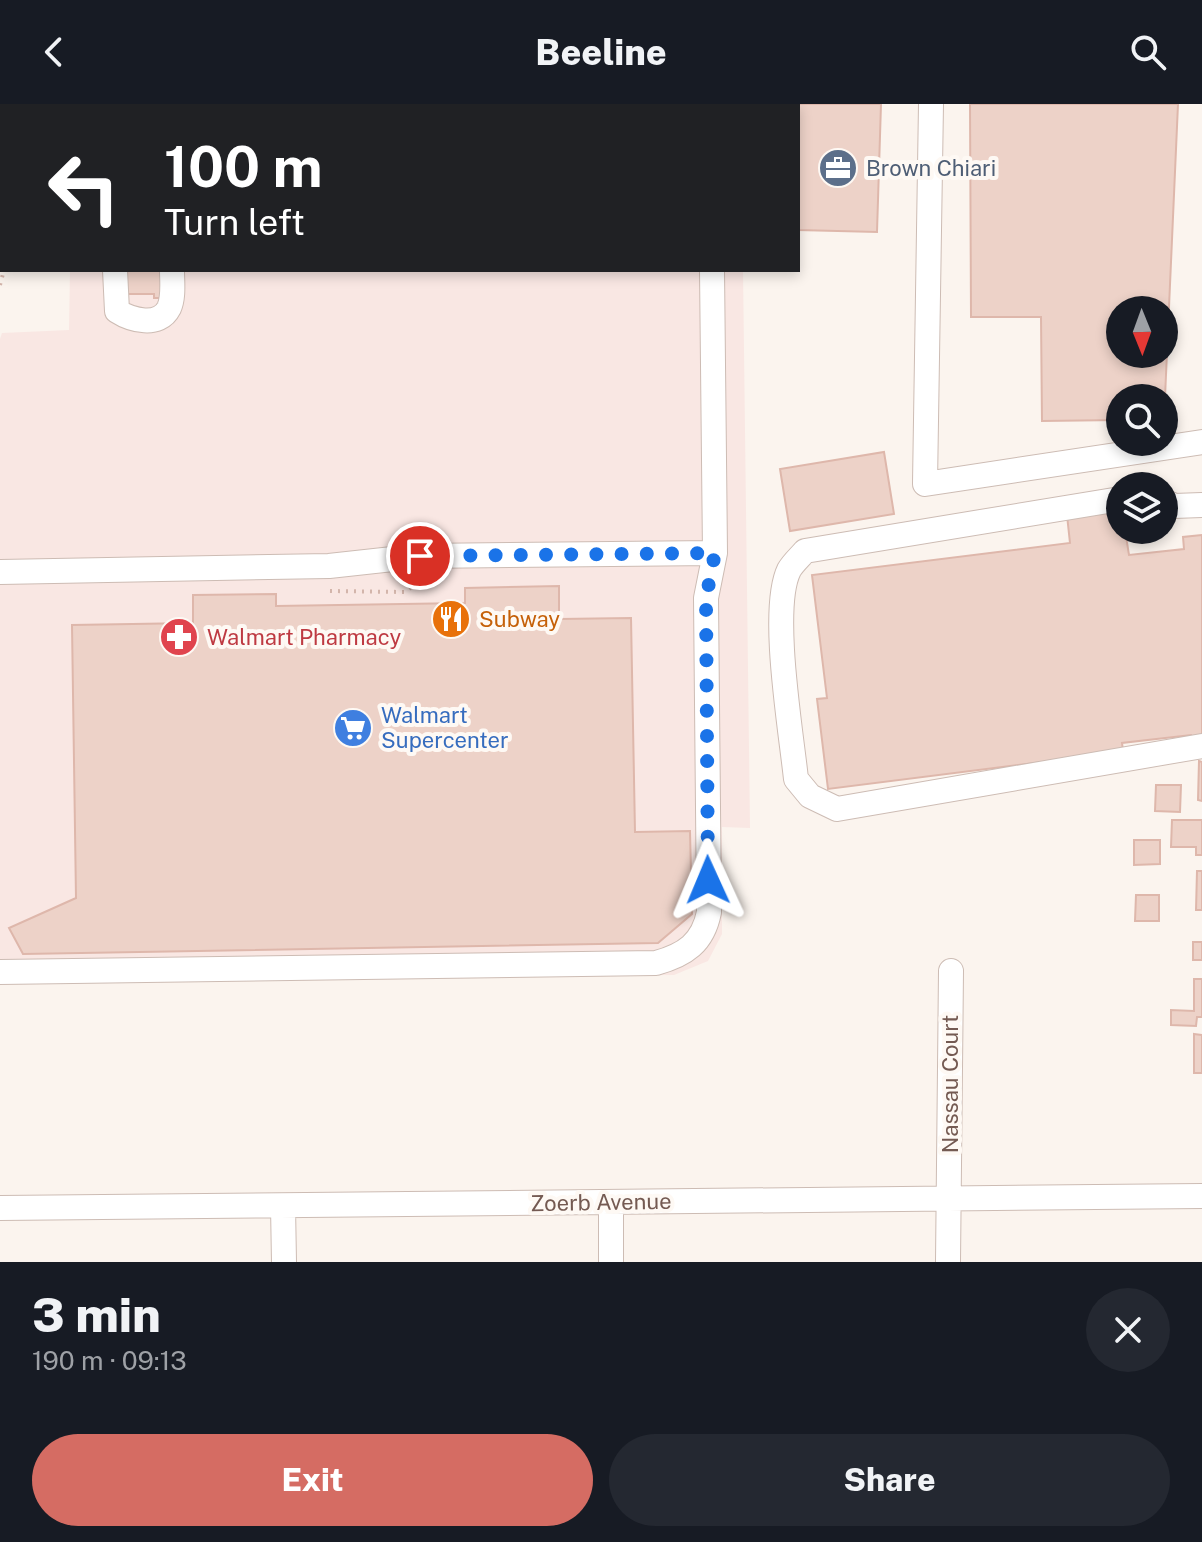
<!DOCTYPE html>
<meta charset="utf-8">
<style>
body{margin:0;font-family:"Public Sans",sans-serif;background:#242831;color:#f1f3f6;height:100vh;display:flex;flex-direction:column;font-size:30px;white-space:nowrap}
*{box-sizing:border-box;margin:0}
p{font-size:26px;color:#9ea1a6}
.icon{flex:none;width:44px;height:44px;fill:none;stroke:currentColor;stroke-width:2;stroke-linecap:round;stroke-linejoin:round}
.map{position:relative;height:1158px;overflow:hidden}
.details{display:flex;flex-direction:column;background:#171b24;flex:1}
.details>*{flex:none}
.top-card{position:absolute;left:0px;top:0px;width:800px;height:168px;box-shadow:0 4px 12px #0003;background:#202124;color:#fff;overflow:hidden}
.needle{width:52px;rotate:179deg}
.tools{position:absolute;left:1106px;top:192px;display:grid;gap:16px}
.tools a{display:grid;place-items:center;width:72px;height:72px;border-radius:50%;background:#171b24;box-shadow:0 4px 12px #0003;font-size:40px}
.pin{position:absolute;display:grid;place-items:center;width:68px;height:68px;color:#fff;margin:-34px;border:4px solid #fff;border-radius:50%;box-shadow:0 2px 8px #0007}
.me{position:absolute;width:88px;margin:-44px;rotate:359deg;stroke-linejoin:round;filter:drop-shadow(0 0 6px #0008)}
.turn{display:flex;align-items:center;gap:28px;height:168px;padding:0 32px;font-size:36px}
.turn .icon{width:104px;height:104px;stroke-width:2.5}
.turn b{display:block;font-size:56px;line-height:68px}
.round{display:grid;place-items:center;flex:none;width:84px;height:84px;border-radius:42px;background:#242831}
.overview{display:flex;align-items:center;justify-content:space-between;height:136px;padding:0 32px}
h1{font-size:48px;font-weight:800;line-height:60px}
.primary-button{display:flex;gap:16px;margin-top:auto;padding:16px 32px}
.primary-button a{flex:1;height:92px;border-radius:48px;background:#d56c63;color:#fff;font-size:32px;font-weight:800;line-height:92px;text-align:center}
.primary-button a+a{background:#242831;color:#f1f3f6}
header{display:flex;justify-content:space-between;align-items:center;height:104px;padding:0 32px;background:#171b24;font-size:36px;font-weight:800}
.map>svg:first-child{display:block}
.commercial{fill:#f9e7e3}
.building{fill:#edd2c8;stroke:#deb7ab;stroke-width:2;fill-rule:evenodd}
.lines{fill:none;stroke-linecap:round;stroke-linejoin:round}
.minor-casing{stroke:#cdbcb4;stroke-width:26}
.path{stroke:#d3b5ab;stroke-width:4;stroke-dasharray:2 6;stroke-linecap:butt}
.minor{stroke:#fff;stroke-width:24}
.route{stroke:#1a73e8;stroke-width:14;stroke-dasharray:0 25.2}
.labels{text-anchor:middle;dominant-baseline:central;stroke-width:8;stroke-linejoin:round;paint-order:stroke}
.service-label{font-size:22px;fill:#4e5e75;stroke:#fef9f4;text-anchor:start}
.food-label{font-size:22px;fill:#c56008;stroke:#fef9f4;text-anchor:start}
.health-label{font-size:22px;fill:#be3a42;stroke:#fef9f4;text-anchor:start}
.shop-label{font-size:22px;fill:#366cbe;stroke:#fef9f4;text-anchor:start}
.street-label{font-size:22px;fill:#745a52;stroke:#fef9f4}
</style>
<header><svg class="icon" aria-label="back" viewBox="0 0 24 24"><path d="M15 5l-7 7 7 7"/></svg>Beeline<svg class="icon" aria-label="search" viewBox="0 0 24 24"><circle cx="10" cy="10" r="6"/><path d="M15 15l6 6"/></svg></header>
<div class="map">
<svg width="1202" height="1158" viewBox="0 0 1202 1158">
<rect width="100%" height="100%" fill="#fbf4ee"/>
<path class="commercial" d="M331 0H655V2H320Z
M70 166H743L750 724 722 723V830L708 857 674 871 0 878V235L2 229 69 226Z"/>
<path class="building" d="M796 0H881L877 128 798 126Z
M970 0H1178L1164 316V294H1120V316L1042 317 1041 213H971ZM1120 206H1164V250H1120Z
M127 166H160L163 194H154V190H125Z
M884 348 894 410 790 427 780 365Z
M1120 404V426H1125L1129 451 1184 445 1183 433 1202 431V632L1192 633 1191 631 1122 639 1124 654 1106 650 828 685 817 595 827 594 812 471 1070 439 1067 411Z
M559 482V515L631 514 635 728 690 727 692 810 658 839 23 850 9 824 76 794 72 521 193 519V491L276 490V502L465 499V484Z
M1199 657 1202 658V697L1198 696Z
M1156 681H1181L1180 708 1155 707Z
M1172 716H1202V751H1196V743H1171Z
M1134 736H1160V760L1134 761Z
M1197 767H1202V806H1196Z
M1136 791H1159V817H1135Z
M1193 838H1202V856H1193Z
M1194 875H1202V913H1197L1196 922 1171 921V906L1194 907Z
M1194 930 1202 931V969H1194Z"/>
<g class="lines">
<defs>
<path id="minor" d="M694 0 695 2
M931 0 925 380 1202 338
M115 166 117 207C131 216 159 224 169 204 174 193 172 178 172 166
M1120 395 805 447C800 453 793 459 789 466 770 505 791 627 796 675L810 692 837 705 1202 642
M1164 397 1174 402 1202 401
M0 468 329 462 420 452 715 449
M0 868 656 859C685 851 703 839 709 808L706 494 715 449 712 166
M611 1098V1158
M283 1102 284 1158
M0 1104 1202 1092
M948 1158 951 867"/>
</defs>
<use href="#minor" class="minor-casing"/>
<path class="path" d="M128 0V2
M324 0V1
M2 48V74
M0 181 4 166
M330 487 404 488 421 477"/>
<use href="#minor" class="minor"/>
</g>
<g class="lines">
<path class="route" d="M420 452 715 449 706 494 708 776"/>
</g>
<defs>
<symbol id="office-disc" viewBox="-11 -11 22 22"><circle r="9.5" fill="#5c6f8a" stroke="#fef9f4"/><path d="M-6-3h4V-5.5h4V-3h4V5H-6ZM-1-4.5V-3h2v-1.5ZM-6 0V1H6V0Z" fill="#fff"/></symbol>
<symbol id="restaurant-disc" viewBox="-11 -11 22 22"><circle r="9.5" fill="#e8710a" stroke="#fef9f4"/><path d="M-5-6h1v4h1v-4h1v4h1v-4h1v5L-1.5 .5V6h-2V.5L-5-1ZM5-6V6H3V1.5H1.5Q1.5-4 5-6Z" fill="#fff"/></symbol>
<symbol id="pharmacy-disc" viewBox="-11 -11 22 22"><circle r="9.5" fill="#e0444e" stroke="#fef9f4"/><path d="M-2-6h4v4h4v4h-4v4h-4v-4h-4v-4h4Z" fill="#fff"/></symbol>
<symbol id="supermarket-disc" viewBox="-11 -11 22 22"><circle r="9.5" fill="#3f7fe0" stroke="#fef9f4"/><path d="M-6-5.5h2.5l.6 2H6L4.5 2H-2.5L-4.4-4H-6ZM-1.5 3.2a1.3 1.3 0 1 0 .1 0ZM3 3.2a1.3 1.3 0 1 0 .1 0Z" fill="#fff"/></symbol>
</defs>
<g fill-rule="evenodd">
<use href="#office-disc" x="816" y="42" width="44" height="44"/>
<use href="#restaurant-disc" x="429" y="493" width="44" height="44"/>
<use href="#pharmacy-disc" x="157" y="511" width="44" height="44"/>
<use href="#supermarket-disc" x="331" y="602" width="44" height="44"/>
</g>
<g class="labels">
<g class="service-label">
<text x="866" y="64">Brown Chiari</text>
</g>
<g class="food-label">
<text x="479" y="515">Subway</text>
</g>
<g class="health-label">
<text x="207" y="533">Walmart Pharmacy</text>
</g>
<g class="shop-label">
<text x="381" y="611">Walmart<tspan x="381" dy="25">Supercenter</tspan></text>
</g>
<g class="street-label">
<text transform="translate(950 980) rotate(-90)">Nassau Court</text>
<text transform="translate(601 1098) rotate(-1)">Zoerb Avenue</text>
</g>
</g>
</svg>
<div class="tools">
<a><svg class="needle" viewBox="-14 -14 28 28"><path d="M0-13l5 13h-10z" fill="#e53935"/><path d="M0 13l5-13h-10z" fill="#9ea1a6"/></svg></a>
<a><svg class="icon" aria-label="search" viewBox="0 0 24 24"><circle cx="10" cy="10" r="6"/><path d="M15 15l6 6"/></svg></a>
<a><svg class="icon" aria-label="layers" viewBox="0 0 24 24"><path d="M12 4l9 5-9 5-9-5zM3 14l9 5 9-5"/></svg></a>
</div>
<div class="pin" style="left:420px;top:452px;background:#d93025"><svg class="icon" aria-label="arrive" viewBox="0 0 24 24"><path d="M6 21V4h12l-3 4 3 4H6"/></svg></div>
<svg class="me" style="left:708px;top:776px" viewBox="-20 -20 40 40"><path d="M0-17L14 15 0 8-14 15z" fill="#1a73e8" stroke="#fff" stroke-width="4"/></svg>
<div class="top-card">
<div class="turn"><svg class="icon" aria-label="left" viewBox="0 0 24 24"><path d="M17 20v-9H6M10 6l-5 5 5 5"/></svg><div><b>100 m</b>Turn left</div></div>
</div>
</div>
<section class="details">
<div class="overview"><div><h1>3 min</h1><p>190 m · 09:13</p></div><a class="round"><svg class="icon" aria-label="close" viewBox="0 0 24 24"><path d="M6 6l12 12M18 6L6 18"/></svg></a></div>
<div class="primary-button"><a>Exit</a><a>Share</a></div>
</section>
